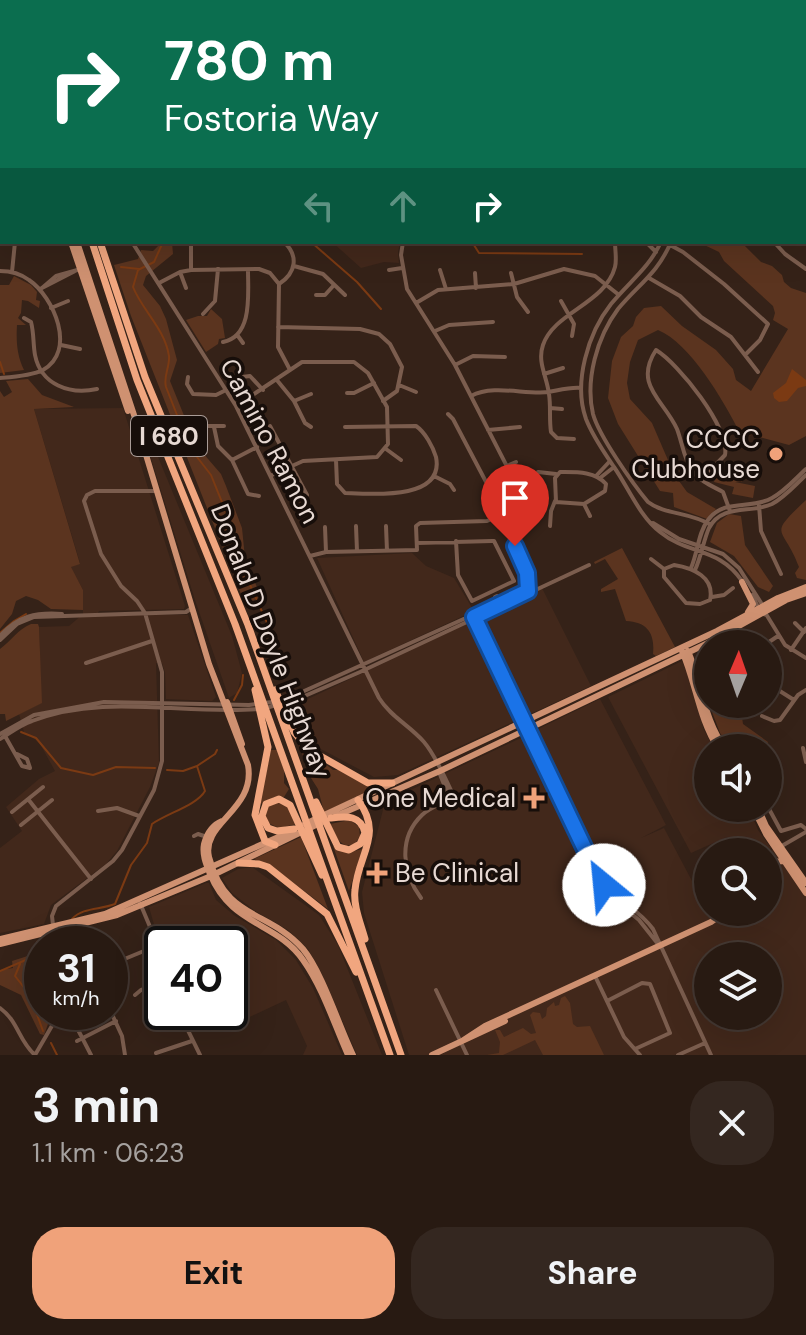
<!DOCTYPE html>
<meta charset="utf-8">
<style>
body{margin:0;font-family:"DM Sans",sans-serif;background:#342720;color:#f1f3f6;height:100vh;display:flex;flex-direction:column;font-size:30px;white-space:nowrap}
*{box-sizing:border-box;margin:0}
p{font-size:26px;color:#a5a19f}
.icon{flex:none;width:44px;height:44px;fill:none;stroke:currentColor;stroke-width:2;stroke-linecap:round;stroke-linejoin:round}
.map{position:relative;height:1055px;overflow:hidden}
.panel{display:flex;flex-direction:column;background:#281a12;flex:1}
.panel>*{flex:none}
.guide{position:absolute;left:0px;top:0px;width:806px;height:244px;box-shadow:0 8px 32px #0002,0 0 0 2px #443832;background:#0b6e4f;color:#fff;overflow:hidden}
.needle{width:52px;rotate:2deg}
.buttons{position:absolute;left:694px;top:630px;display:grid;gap:16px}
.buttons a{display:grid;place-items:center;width:88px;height:88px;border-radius:50%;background:#281a12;box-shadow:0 8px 32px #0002,0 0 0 2px #443832;font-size:40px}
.speed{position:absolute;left:24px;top:926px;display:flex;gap:16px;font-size:40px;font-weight:700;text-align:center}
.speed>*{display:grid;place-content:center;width:104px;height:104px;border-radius:50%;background:#281a12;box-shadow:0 8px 32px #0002,0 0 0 2px #443832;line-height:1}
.speed small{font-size:20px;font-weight:400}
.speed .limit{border:4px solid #111;border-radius:12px;background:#fff;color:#111}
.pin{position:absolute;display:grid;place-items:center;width:68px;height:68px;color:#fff;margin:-82px -34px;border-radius:50% 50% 50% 0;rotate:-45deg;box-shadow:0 0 8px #0007}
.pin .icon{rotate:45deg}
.me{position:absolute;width:88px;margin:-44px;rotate:332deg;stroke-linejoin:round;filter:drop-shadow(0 0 6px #0008)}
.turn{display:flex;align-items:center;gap:28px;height:168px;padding:0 32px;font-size:36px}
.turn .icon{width:104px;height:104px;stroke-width:2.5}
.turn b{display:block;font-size:56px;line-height:68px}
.lanes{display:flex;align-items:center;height:76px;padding:0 32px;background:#0003;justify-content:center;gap:40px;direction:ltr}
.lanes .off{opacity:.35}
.round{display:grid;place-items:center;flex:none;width:84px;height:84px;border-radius:32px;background:#342720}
.headline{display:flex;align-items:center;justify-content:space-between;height:136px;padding:0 32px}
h1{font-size:48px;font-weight:700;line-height:60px}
.button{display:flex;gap:16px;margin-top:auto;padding:16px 32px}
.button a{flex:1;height:92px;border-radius:32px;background:#f0a27a;color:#111;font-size:32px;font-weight:700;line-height:92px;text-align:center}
.button a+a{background:#342720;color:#f1f3f6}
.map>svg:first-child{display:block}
.built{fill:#42281b;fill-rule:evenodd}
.green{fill:#5b341f}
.water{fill:#7b3a13}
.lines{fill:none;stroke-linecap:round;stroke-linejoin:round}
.stream{stroke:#7b3a13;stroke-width:2}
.minor{stroke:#7b5d4e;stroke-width:4}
.major{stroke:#cf9171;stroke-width:6}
.highway{stroke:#f1a67f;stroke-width:7}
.route-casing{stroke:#114b97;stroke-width:20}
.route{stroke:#1a73e8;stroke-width:14}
.poi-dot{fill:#f0a27a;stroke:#170e0a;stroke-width:3}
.labels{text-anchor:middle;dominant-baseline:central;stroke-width:7;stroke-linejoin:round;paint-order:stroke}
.shield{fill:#170e0a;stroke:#a99c97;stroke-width:2}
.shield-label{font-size:24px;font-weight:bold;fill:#e7d9d3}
.poi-label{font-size:26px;fill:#e7d9d3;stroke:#170e0a;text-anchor:end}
.street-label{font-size:26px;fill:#e7d9d3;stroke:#170e0a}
</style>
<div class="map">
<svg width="806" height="1055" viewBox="0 0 806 1055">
<rect width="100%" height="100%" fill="#352218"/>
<path class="built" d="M332 242H400L398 252 399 263 384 262 361 268Z
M123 408 185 606 184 609 99 611 98 613 188 615 216 697 212 701 166 699 165 672 162 663H156L159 763 150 787 117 851 106 864 51 905 44 924 0 933V848L22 831 6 807 39 779 55 771 39 742 24 732 19 714 41 703 39 627 69 626 83 614V590L70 567 80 563 34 409Z
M149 435 232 636 242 673 237 693 229 698 195 600 145 439 144 436Z
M412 553 426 566 454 578 474 611 364 662 317 558Z
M542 588 591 686 398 775 374 777 315 746 299 728 291 707Z
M682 661 692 684 704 730 714 748H708V808H749L758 830 771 848 768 852H735L727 837 691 853 608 697Z
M600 699 666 825 641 838 664 828 710 915 717 912H768V855L780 841 806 889V1055H409L364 913 362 892 385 802 523 737 581 865 594 860 534 734V731ZM708 956H768V1016H708Z
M252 867 319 915 338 945 382 1055H357L323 976 308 949 288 930 255 911 232 893 222 878 238 869Z
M206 883H209L216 900 235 916 276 940 296 960 313 988 342 1055H303L307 1046 286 1000 243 1020 230 991V944H162L161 949 149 907Z"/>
<path class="green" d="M158 242H172L173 254 146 276 143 285 160 306 166 319 177 360 170 381 196 445 221 474 226 486 242 528 245 558 261 597 245 604 131 316 114 265 138 259 141 250 153 251 159 245Z
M698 242H741L761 262 772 266 782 275 784 282 791 288 806 293V436L789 445 752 435 745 436 739 431C723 400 690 343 658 330L638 340 630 362 627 383 630 399 652 423 674 474 687 492 716 509 707 519 674 507 673 493 660 491 618 424 608 398 612 361 621 337 633 326 636 317 644 308 661 306 682 326 716 350 733 369 736 380 751 391 788 329 773 320 775 313 773 306 724 261 719 252Z
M14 276 31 285 37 292 36 300 40 301 39 308 28 301 22 300 21 313 18 318 26 325H17C16 341 17 356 24 370L0 373V285H9Z
M211 309 222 319 225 338 219 339 218 344 206 352 186 320 198 316H207Z
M28 379 42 395 74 407 34 409 80 564 71 567 83 590V610L51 609 38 600 26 596 16 601 12 614 0 629V391L4 397 12 392 6 381Z
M738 468 744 470 742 482H735L755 486 753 498 732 494 734 487 714 482 717 470 736 475Z
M806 500V580L797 578 795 573 799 567C783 524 766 538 806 500Z
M729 514 741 516 745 545 773 586 769 592 758 587 734 556 710 542 717 523Z
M622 548 675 647 656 656 653 654C655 634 648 622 626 621L615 589 601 592V589L618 579 605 559 595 564 594 562Z
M31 624H38L39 627 42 703 6 721 5 714H0V649C11 641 18 629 31 624Z
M709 704H744L741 711 743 724 768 742 766 748H731L720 733Z
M298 742 333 770H339L376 786 375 789 324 812 318 789 311 778Z
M271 750H277L284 770V783L289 789 284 797H274L263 804 260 803Z
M280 802 289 807 297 824 279 828 266 822 264 813 268 806Z
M350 820 359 827 360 836 355 844 346 846 339 841 330 824Z
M301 837 328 909 287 878 254 859Z
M333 846 349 852 363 849 349 891Z
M85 930 87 944H42V963L28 975 42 1012H45L48 1024 44 1035 40 1034 21 995 0 985V970L13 968 12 961 34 954 37 947 36 941Z
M565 996 570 1003 573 1024 577 1027 590 1026 604 1055H543L535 1040 503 1055H487L499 1053 500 1042 495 1030H500L504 1037 523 1028 531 1034 536 1033 530 1015 533 1012 540 1013 542 1019 546 1016 547 1008 554 1002 555 1006 559 1005 561 998Z"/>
<path class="water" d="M792 369 806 380V386L798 388 787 401 779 402 774 398 773 393 786 383Z"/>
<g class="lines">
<path class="stream" d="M261 2 262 0
M0 65H2
M0 239 2 238
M163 242 154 262 138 270 133 287C142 310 165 329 169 356 170 367 163 376 166 387L190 448 211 475 230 522 242 567 268 625 264 637
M311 242 357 282 381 309
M472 242 479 253 582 254
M121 267 139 269
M0 362 4 374
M1 632 14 621 26 614
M234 700 242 685 243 675
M21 732 36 738 61 768 93 775 116 767 155 768
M167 770 183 771 197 766
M72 919C83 907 100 910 115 904L131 865 147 843 152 824C168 813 197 805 205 791L197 766 215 754 217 750
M59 944 71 937 73 931
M20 964 15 976 30 995 43 1031
M0 971 42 953
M51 1043 57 1055"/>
<path class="minor" d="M24 0 25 2
M117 0 120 2
M230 0V2
M527 0V2
M588 0 589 2
M638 0 641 2
M694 0 695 2
M735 0 736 2
M34 2 39 0
M63 2 64 0
M200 2V0
M277 2V0
M305 2V0
M382 2 383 0
M419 2V0
M445 2 449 0
M564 2V0
M595 2 599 0
M0 97 2 99
M804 174 806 176
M0 207 2 209
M132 242 236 406 379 698C391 717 409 725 424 742 436 756 446 780 454 797
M403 242 401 255 407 289 455 365 517 486V493
M646 242 656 252
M661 242C649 268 629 282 611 304 588 333 573 383 586 419 593 437 604 452 614 467 628 487 640 517 660 532 688 555 719 547 742 581
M671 242C658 273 638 285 618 309 597 337 585 380 593 414 599 436 633 484 648 502 665 515 691 512 711 525
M774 242 785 254 806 269
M670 245 683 252 724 284 768 324 760 340 745 355
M294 266 323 274 345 295
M191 270V242
M389 270 402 268
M440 270 446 289
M0 271C10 271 21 274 29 280 54 297 77 351 43 370 31 376 13 377 0 378
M12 272 15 242
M180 272 186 288
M475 273 476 288
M511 273 517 297 528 312
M649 278 680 296 701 317 731 337 758 372
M159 283 180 272 191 270 259 269 270 273 279 284 278 347 289 368
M279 284C296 273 299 256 284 242
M42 288 56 276 81 269
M40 289 79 269
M316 295H325L334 285
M561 301 574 324 572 336
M416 303 438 290 514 284 564 269 595 276 619 295
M51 308 68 301
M203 314 215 301 218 269
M24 318 31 322C34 333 33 344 35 355 41 385 70 395 97 389
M278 327 360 329 379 334 390 344 402 367 397 391 383 401
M435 331 449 325 493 322
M238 336 243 343
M223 342C253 336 248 294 248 270
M61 345 80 349
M455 365 473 356 505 357
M544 374 563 368
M188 377 187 384 193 394 216 395 226 390
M242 377 250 376 263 390
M276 379 294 401 305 423 311 427
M399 385 416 392
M347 393H354L374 383
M471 396C494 384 525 395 549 392 560 390 570 387 581 388
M294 401 311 394
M236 406 302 362H354L368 373 387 407 388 444 377 457 303 461 272 475
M550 408 562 409
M448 414 453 419 516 539 515 548 527 573 528 591
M206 426H224
M270 426 307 495
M214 427 218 446 232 460 248 494 259 496
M488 430 520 427
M574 439 557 438 551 432C549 419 551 407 549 394 547 377 537 362 543 345 554 312 605 304 615 267 617 260 615 250 615 242
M386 449 401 460
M232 460 257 447
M336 460 337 484 345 493C371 494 445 501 436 457 433 447 425 432 416 426L345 427
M507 466 516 462
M538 472 556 474
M560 472C576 472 595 471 606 484L605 491 584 504 556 502 555 478Z
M434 476 450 484 454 490
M596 476 610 461
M600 478 614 467
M701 480 725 455C730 428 679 364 656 350 633 385 664 400 677 429 682 442 684 459 692 471 700 481 712 486 723 492L730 511
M584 504 590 516
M759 505 761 531 781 574
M653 523 679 539 723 554 739 568 763 606
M356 526 357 551
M386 526 387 551
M550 526 551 511 555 501
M325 527 326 552
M417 543 492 541H494L514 581 472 601 458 575 456 541
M310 556 326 552 417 550 416 526 420 523 487 521 503 514
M651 559 664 569
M674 565C693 568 715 577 710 600L700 604 686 603 664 577V569Z
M691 568C698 552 698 533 708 520 724 498 751 510 772 498 785 491 795 479 806 469
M695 570C701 557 704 539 709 528 722 503 751 514 772 504 785 497 795 485 806 475
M752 595 761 613 766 615
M495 597 497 596
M712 597 724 595 733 588
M766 614 785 645 806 658
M474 617 598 877C613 898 638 908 653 929L711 1055
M795 623 804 632
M0 636C18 616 36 612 62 614
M0 640 17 624 34 617 186 612 192 608
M766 644 778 636
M791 650 806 628
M86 663 152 641
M775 688 794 700
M510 696 536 759 594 879 606 893 639 920 658 944
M266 708 300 698 360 672 589 565
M762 716 774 721 780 720 798 695 806 690
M0 734 34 715 104 702 249 705 272 702 302 692 468 617H474
M5 736 22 766 30 768 27 759 17 754
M0 739C10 733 20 725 32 721 103 693 183 715 258 709
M803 748 806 762
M28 799 91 879
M768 807 781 831 801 825 806 829
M98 811 117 808 139 816
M12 812 43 787
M21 825 52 800
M194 836 198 834 207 837
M780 847 806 832
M421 898C403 874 397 839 422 815 429 808 441 804 450 799L439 772
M140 903 153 934 162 971
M53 925 52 916 56 906 113 861 122 850 154 790 162 761V672L145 613 137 601 121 586 101 554 84 501 87 495 95 491H155
M120 959 127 975
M110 965 156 946
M595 976 624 1037 640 1055
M38 989 42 986
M436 990 467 1055
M135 995 141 990 162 984
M607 1001 642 983 650 984 670 1033 635 1049
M0 1008C19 1022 18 1040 35 1055L60 1012
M110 1010 122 1036 125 1055
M179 1012 200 1055
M60 1013 75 1024 91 1055
M77 1041 116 1021
M156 1053 192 1041
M678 1055 705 1043"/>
<path class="major" d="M0 26 2 30
M71 242 128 411
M77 242 134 415 209 664 248 765C256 810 201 823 209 857 225 920 269 910 303 949 322 972 339 1026 353 1055
M742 582 753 604 748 612
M682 651C696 683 699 719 718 748
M688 651C702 684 704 720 725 748
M227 702 242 744
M753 808 766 834 806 893
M758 808 766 826 806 883
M336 816 440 771 708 643 786 600 806 593
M222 821C212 825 207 833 204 844 202 855 206 864 210 874 231 926 277 922 303 960 323 988 334 1024 348 1055
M305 824 717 631 778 598 806 587
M768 862 786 861
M0 939 105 914 292 831
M0 944 117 915 211 876 322 822
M462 1041 485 1026 711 922 725 912
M432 1055 505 1021"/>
<path class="highway" d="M0 0 2 3
M10 0 11 2
M92 242 137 380 235 624 390 1055
M100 242 145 377 248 625 401 1055
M255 690 268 747 255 815 265 841 275 845
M275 690 294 732 308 749 368 783H392
M358 800C384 835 358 854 355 890 353 906 361 924 365 939
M316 802 338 847 349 850 360 844 365 833C361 815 347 816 331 818
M294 829 277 831 268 828 262 816 266 804 279 799 290 805 322 875
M239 863 259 864 268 867 327 914 356 972"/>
</g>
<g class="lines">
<defs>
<path id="route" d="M515 546 527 573 528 591 474 617 593 866 604 885"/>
</defs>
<use href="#route" class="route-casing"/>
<use href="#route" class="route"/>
</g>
<g class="poi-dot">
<circle cx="776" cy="454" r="8"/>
<path d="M530 786h8v8h8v8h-8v8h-8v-8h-8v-8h8z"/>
<path d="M373 861h8v8h8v8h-8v8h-8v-8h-8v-8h8z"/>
</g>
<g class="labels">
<rect class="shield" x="131" y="416" width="76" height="40" rx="6"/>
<g class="shield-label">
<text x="169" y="436">I 680</text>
</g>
<g class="poi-label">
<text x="760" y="439">CCCC<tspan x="760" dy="30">Clubhouse</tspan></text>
<text x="516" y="798">One Medical</text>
<text x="395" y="873" text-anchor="start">Be Clinical</text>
</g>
<g class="street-label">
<text transform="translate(270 441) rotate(62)">Camino Ramon</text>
<text transform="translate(271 641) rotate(69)">Donald D Doyle Highway</text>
</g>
</g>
</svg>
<div class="buttons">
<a><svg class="needle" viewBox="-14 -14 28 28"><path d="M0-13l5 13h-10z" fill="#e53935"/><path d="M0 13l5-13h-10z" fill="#a5a19f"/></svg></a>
<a><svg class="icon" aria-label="sound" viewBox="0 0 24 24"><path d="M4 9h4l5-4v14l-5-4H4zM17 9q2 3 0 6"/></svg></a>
<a><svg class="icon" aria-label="search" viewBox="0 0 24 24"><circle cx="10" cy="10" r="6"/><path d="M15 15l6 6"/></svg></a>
<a><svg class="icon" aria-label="layers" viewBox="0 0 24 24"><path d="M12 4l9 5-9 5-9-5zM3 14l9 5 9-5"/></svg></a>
</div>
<div class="speed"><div>31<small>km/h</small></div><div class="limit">40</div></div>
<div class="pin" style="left:515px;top:546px;background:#d93025"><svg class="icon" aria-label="arrive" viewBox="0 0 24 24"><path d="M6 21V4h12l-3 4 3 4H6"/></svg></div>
<svg class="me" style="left:604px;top:885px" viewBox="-20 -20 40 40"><circle r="19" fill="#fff"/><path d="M0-13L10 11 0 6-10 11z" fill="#1a73e8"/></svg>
<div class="guide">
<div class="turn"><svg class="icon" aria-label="right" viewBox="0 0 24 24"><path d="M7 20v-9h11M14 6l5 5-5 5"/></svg><div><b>780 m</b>Fostoria Way</div></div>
<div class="lanes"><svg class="icon off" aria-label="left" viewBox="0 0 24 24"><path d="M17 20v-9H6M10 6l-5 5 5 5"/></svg><svg class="icon off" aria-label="ahead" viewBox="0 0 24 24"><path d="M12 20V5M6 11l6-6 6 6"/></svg><svg class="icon" aria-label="right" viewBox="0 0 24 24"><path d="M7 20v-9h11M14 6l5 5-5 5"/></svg></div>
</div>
</div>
<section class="panel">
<div class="headline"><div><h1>3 min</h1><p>1.1 km · 06:23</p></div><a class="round"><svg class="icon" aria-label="close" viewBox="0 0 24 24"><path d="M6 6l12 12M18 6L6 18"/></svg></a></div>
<div class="button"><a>Exit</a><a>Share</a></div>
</section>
